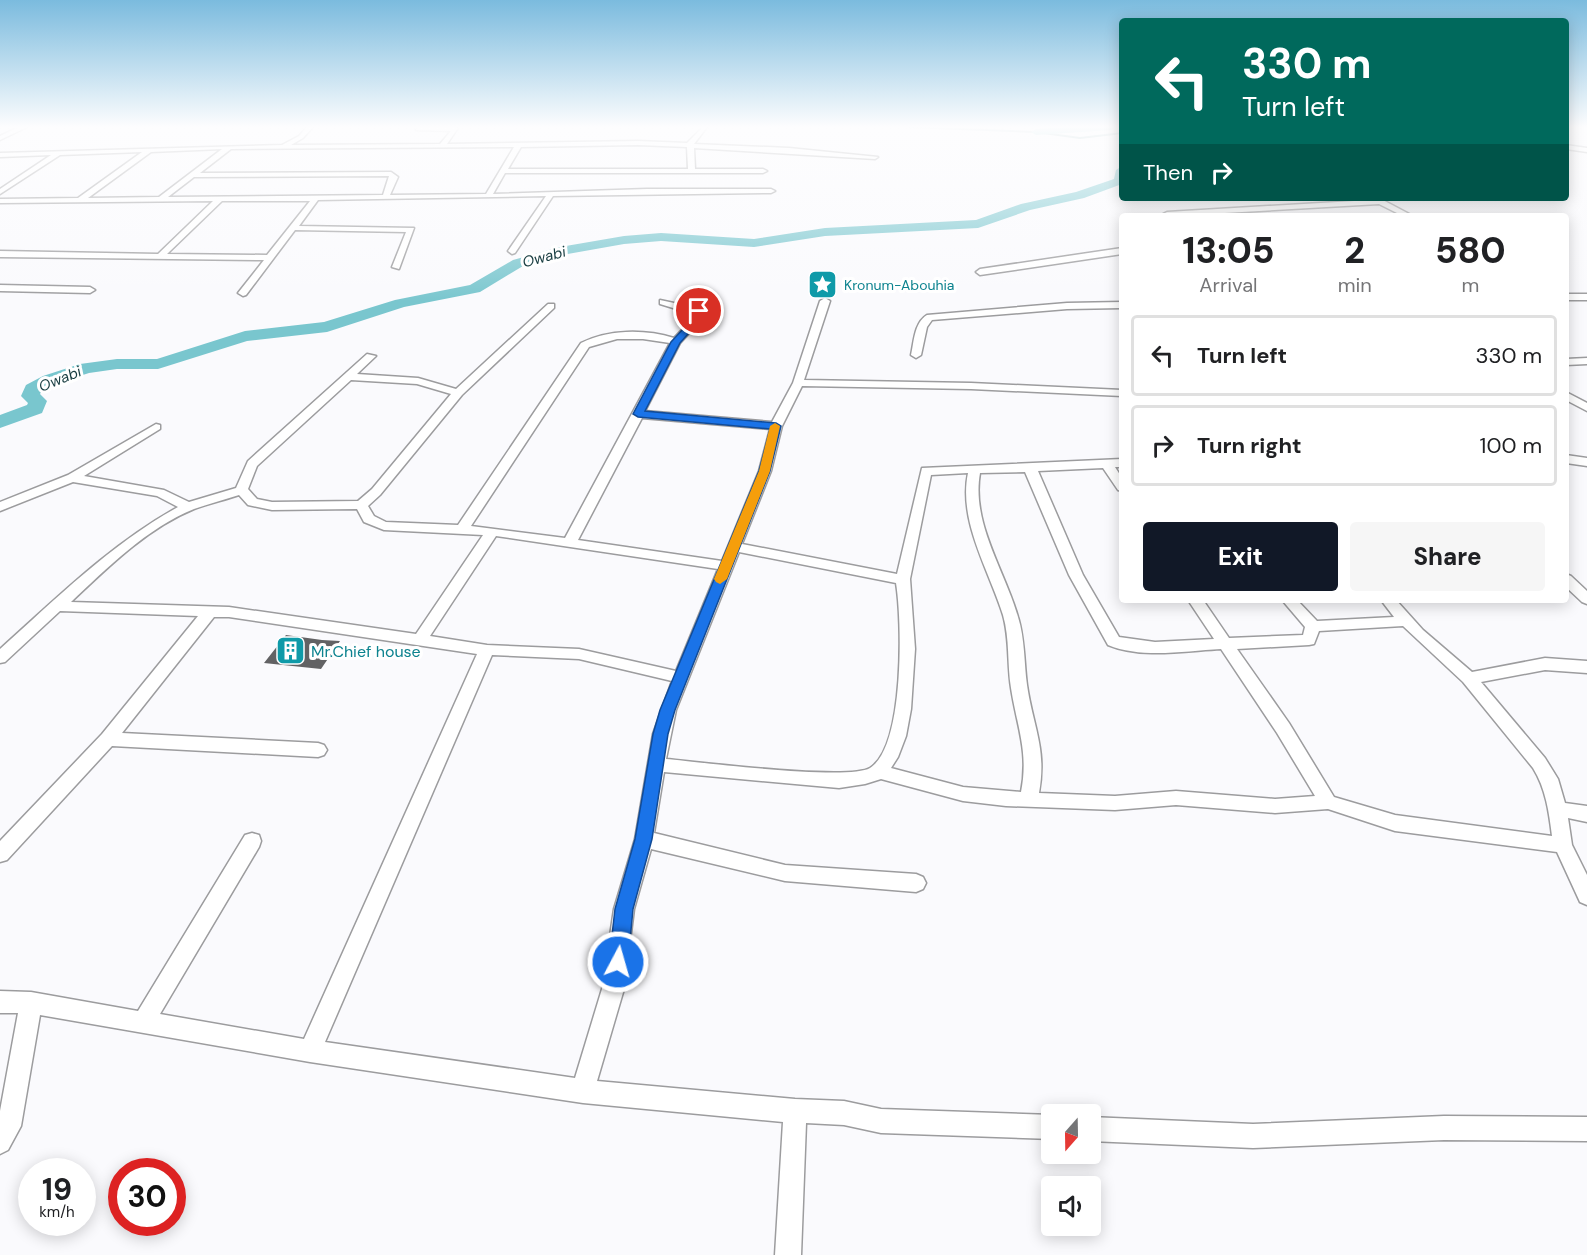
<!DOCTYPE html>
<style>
body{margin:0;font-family:"DM Sans",sans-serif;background:#f6f6f6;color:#202124;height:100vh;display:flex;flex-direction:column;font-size:22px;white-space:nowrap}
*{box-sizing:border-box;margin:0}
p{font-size:20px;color:#757577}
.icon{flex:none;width:33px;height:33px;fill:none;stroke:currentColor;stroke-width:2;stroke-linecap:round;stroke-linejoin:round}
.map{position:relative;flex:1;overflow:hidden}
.drawer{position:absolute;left:1119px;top:213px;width:450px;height:390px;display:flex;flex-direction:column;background:#fff;border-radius:6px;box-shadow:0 3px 15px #0003}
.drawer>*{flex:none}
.top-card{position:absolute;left:1119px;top:18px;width:450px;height:183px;border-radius:6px;box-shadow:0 3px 15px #0003;background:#00695c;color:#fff;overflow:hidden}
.needle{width:39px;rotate:200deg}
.tools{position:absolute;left:1041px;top:1104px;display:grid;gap:12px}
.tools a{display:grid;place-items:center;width:60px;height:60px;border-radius:6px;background:#fff;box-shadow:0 3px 15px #0003;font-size:30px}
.speed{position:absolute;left:18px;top:1158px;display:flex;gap:12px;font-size:30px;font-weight:700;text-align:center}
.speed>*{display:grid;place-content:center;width:78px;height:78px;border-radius:50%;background:#fff;box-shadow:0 3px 15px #0003;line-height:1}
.speed small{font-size:15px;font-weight:400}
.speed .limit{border:9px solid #d22;background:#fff;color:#111}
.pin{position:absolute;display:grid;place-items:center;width:51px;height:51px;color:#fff;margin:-26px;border:3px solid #fff;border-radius:50%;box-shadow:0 2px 6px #0007}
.me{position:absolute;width:66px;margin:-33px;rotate:6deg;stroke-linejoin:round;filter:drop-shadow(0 0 4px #0008)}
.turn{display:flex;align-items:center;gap:21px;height:126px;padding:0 24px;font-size:27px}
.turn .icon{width:78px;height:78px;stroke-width:2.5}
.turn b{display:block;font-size:42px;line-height:51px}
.then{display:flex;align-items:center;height:57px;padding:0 24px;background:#0003;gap:12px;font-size:22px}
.eta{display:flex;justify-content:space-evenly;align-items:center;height:102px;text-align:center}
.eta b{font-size:36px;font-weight:800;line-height:42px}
.button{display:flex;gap:12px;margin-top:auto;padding:12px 24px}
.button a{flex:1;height:69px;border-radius:6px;background:#111827;color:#fff;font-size:24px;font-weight:800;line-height:69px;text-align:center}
.button a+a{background:#f6f6f6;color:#202124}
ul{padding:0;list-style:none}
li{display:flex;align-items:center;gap:18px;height:81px;margin:0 12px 9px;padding:0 12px;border:3px solid #e0e0e0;border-radius:6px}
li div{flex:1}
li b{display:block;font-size:22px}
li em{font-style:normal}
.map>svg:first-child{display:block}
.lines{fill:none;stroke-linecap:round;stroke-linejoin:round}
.stream{stroke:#60959b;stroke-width:2}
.river{fill:#79c6ce;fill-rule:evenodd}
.building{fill:#626264}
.minor-casing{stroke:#9c9c9e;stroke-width:3}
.minor{fill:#fff;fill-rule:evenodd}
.route{fill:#1a73e8;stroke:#114b97;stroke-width:1.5}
.slow{fill:#f59e0b}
.labels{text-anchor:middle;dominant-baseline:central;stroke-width:6;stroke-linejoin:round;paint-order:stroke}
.far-culture-label{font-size:14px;fill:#0d838f;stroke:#fff;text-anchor:start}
.far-water-label{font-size:15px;font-style:italic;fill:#183d41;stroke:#fff}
.culture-label{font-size:16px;fill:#0d838f;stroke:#fff;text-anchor:start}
</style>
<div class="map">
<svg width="1587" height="1255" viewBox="0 0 1587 1255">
<rect width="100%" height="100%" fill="#fafafd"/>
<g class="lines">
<path class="stream" d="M909 127 1036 132 1080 138 1122 133"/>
<path class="river" d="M1066 127H1116L1111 130 1036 135 1031 132 1036 129Z
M1122 166V184L1084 198 1030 210 978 228 825 236 754 247 661 241 624 244 562 255 523 266 480 292 404 307 327 332 247 341 158 369H117L89 373 55 384 41 392 40 394 47 401 42 413 0 428V415L27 405 28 403 21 396 26 385 43 376 80 364 117 359H157L245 331 324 322 395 300 470 285 513 260 560 247 624 236 661 233 754 239 825 228 976 220 1021 204 1076 192 1114 179 1116 170Z"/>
</g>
<path class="building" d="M286 635 322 640 340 641 321 669 264 663Z"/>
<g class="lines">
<defs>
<path id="minor" d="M19 127H27L0 140V136Z
M307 127H313L303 138 291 145 440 144 451 131 416 130 418 127 458 128 447 144 638 141 687 143 703 127H707L694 144 789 148 878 157 875 159 694 148 695 169H763L767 171 763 173H505L493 194 647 189H771L775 191 771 193 553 196 515 253 512 254 508 251 546 196 318 200 299 226 414 228 399 269 392 267 406 232 295 230 246 295 243 296 238 293 264 260 0 257V251L158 254 213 201 0 203V199L78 198 142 152 60 155 0 194V189L51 155 0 157V153L282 145 299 136ZM638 145 687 147 688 169H508L521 147ZM514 147 486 194 390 195 398 177 391 172 200 173 231 149ZM222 149 159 197 88 198 151 152ZM389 176 383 195 168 197 194 177ZM222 201H310L267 255 167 254Z
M1566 145 1587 148V152L1566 149Z
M1369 198H1379L1413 216H1403L1379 204 1173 216 1163 214 1167 212 1371 200Z
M1122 248V254L980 275 976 272 980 269Z
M0 285 90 287 95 290 90 293 0 291Z
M1566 294H1587V300H1566Z
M825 298 830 301 804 380 971 383 1122 390V396L971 389 802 386 782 426 771 471 742 544 897 574 922 468 1122 459V467H1115L1122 478V491L1118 490 1103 468 1038 471 1083 575 1119 637 1155 642 1214 639 1188 600H1203L1229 638 1303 635 1305 627 1282 600H1297L1317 621 1394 617 1381 600H1396L1423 630 1472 672 1545 658 1587 661V673L1545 670 1481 682 1545 758 1558 779 1565 803 1587 806V822L1568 818 1572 845 1587 875V905L1580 902 1557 852 1395 831 1328 809 1275 813 1176 805 1115 810 1006 806 963 801 881 779 865 784 839 788 664 772 654 833 785 865 916 874 923 877 926 883 923 889 916 892 785 881 651 849 634 909 624 989 597 1081 795 1099 844 1101 881 1109 1052 1115V1139L881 1133 844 1125 806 1123 801 1255H775L783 1122 583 1103 310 1062 40 1015 21 1126 8 1150 0 1154V1111L18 1013H0V991L31 992 138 1011 245 835 252 833 259 835 261 841 259 847 160 1014 304 1039 477 654 229 617H214L122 733 318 743 324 745 327 750 324 755 318 757 112 746 7 860 0 862V841L102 734 198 616 60 611 5 662 0 663V649C57 598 111 544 178 507L157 496 73 482 0 511V502L68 475 156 424 160 425V429L84 476 164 490 189 502 236 488 248 461 367 354 376 356 357 374 418 378 456 389 548 304H554V308L462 395 380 495 368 506 374 516 386 522 458 525 581 343C609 329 645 329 674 338L696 315 660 304V300L702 309 706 315 680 343 645 411 772 422 793 383 820 301ZM617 339H643L670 343 565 538 471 526 589 347ZM351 380 417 384 451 394 372 489 358 501 272 502 257 499 248 489 257 466ZM642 418 770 429 759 471 722 561 578 540ZM1025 472 1069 575 1108 645C1142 659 1185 651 1221 649L1277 733 1315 796 1275 799 1176 791 1115 796 1039 793C1047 748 1033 727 1027 685 1024 663 1025 639 1018 617 1005 571 971 523 980 473ZM968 473C958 521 989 570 1003 615 1010 639 1007 664 1011 688 1017 727 1029 752 1021 792L963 787 891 768 898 757 906 736 911 709 915 649 910 579 931 475ZM239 495 248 505 272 510 357 509 364 522 384 530 483 535 416 634 229 607 71 602C107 568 147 528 194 509 208 504 224 500 239 495ZM496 536 718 569 676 671 579 649 487 645 430 636ZM739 552 896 583C902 619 905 746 870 768 848 781 700 762 666 759L676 710ZM1403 626 1463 682 1533 768C1546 789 1549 812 1552 836L1395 815 1334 797 1289 723 1237 649 1309 645 1314 644 1319 631ZM492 655 579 659 672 681 653 734 635 839 614 909 602 989 575 1078 325 1042Z
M1122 302V308L1067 309 932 320 927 327 921 355 916 358 911 355C914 342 914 323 927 315L1067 303Z
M1587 358V364L1566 365V359Z
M1566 392 1587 403V411L1566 400Z
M1566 455 1587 458V466L1566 463Z
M1566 574 1571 576 1587 591V604L1582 602 1566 587Z
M1444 1116 1587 1117V1141L1444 1140 1253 1148 1090 1141V1117L1253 1124Z"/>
</defs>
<use href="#minor" class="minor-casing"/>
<use href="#minor" class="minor"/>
</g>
<linearGradient id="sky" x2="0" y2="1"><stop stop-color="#7bbbde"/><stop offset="0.42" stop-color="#fdfdfe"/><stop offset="1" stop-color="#fdfdfe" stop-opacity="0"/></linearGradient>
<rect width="1587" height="302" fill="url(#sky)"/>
<path class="route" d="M696 309H702L705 315 680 343 645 411 776 423 781 426 770 471 675 710 668 734 652 839 633 909 628 962 625 968 618 971 612 968 609 962 615 909 635 839 653 734 660 710 759 471 770 429 638 417 633 414 671 342 696 315Z"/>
<path class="slow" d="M775 423 780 426 770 471 727 579 720 584 716 582 714 579 759 471 770 426Z"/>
<defs>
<symbol id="sight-square" viewBox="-11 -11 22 22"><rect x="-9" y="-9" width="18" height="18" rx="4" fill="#0f9aa8" stroke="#fff"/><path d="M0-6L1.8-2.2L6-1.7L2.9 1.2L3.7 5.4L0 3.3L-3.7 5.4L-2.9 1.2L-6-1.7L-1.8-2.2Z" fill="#fff"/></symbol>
<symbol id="building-square" viewBox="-11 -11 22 22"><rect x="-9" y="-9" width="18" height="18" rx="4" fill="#0f9aa8" stroke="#fff"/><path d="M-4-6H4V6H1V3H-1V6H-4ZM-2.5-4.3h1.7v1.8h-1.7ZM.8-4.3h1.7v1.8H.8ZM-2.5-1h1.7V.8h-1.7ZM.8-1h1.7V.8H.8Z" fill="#fff"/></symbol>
</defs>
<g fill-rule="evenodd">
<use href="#sight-square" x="806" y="268" width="33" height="33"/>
<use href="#building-square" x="274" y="634" width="33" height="33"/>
</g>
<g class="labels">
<g class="far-culture-label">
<text x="844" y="285">Kronum-Abouhia</text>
</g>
<g class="far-water-label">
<text transform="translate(544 257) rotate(-15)">Owabi</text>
<text transform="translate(60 379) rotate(-22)">Owabi</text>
</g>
<g class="culture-label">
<text x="311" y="651">Mr.Chief house</text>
</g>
</g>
</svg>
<div class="tools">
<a><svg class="needle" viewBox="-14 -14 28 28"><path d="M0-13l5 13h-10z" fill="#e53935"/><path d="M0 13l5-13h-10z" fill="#757577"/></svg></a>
<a><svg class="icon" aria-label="sound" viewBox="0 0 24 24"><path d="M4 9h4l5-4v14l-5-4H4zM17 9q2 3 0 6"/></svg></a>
</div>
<div class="speed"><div>19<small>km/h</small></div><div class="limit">30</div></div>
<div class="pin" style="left:699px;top:311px;background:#d93025"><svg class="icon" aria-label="arrive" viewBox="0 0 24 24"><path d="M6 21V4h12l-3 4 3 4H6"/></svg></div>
<svg class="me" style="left:618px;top:962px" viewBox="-20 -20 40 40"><circle r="17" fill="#1a73e8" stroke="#fff" stroke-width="3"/><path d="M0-11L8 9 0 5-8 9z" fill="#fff"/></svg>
<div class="top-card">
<div class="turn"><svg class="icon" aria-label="left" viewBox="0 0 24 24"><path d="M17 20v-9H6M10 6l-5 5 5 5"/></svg><div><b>330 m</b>Turn left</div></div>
<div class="then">Then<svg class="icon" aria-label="right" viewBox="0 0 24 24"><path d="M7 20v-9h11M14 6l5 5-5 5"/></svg></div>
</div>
<section class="drawer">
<div class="eta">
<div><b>13:05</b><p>Arrival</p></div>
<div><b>2</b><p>min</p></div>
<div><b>580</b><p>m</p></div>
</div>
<ul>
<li><svg class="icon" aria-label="left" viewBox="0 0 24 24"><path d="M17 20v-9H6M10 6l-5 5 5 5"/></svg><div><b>Turn left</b></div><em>330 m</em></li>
<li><svg class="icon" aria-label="right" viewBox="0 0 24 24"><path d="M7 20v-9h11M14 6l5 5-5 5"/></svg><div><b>Turn right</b></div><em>100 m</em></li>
</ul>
<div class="button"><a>Exit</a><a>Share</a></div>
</section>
</div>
